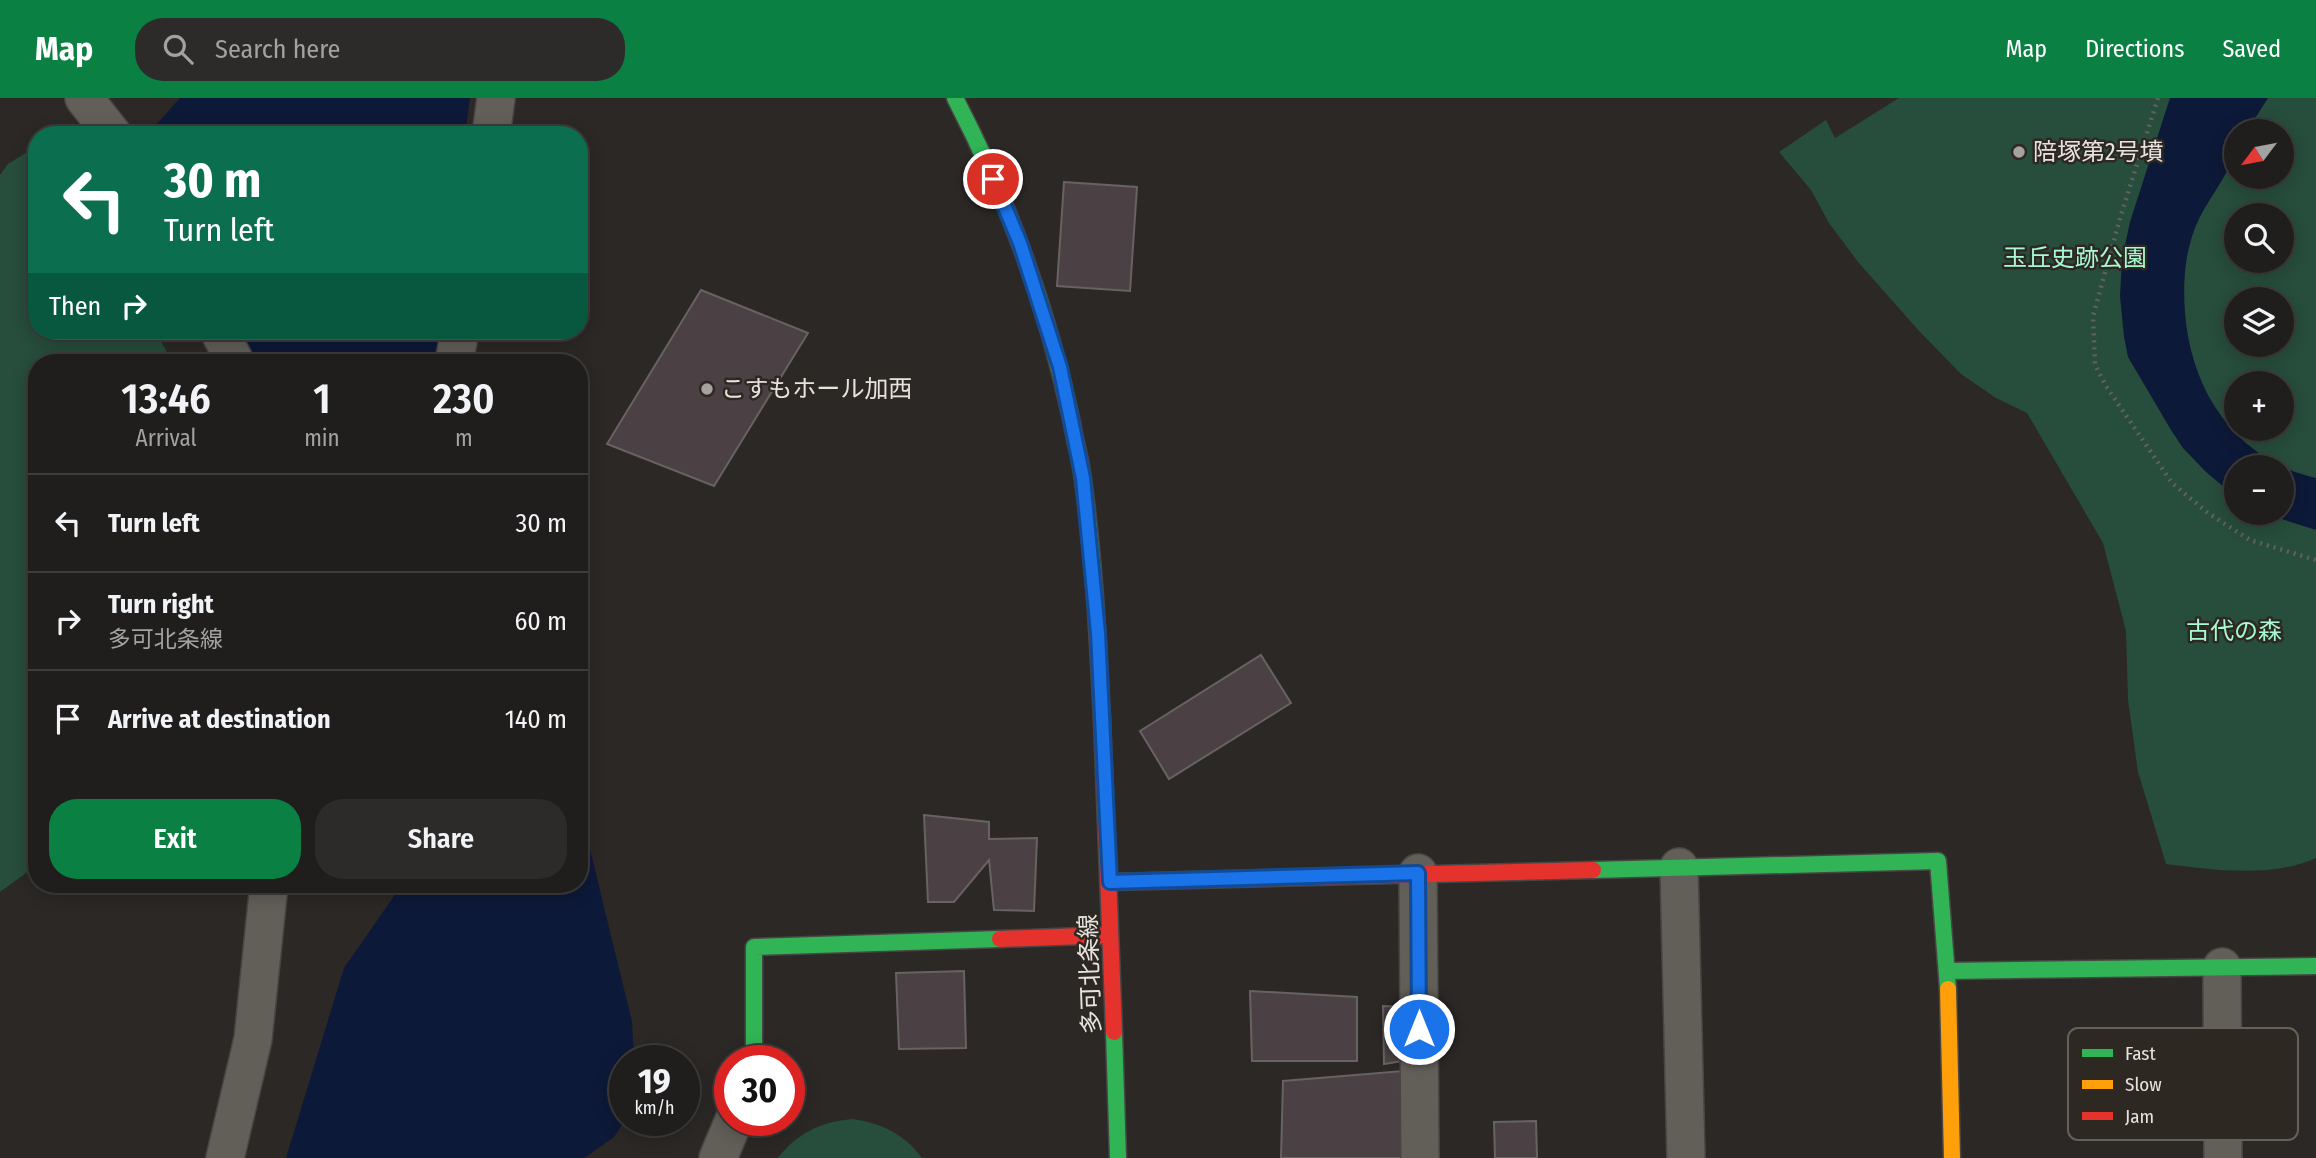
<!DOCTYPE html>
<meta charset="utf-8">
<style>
body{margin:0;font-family:"Fira Sans Condensed","Noto Sans JP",sans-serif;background:#2d2b29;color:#f1f3f6;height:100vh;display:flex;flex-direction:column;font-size:26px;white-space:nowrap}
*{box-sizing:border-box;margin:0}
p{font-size:23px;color:#a2a2a3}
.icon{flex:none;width:38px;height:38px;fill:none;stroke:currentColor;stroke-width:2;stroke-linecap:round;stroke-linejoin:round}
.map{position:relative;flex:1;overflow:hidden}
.details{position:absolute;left:28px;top:256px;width:560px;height:539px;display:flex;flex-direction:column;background:#201e1c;border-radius:28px;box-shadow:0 4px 18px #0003,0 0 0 2px #3d3c3b}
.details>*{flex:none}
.hud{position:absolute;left:28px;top:28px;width:560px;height:214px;border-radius:28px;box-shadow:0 4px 18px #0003,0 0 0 2px #3d3c3b;background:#0b6e4f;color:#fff;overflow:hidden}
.needle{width:46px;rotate:238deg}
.tools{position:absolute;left:2224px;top:21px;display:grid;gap:14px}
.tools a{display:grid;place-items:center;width:70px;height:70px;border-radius:50%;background:#201e1c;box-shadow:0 4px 18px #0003,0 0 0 2px #3d3c3b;font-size:35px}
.speed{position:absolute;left:609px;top:947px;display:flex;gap:14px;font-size:35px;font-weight:700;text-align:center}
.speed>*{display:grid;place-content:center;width:91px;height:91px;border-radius:50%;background:#201e1c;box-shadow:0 4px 18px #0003,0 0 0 2px #3d3c3b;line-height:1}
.speed small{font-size:18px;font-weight:400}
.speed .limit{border:10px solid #d22;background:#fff;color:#111}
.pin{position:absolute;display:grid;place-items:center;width:60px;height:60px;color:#fff;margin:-30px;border:4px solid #fff;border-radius:50%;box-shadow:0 2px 7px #0007}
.me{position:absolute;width:77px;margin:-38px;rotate:0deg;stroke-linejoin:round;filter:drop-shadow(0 0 5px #0008)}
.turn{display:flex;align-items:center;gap:24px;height:147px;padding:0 21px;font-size:32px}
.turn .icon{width:91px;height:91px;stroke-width:2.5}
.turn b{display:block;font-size:49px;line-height:60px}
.then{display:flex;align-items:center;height:66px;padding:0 21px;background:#0003;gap:14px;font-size:26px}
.eta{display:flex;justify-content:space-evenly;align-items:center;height:119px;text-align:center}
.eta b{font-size:42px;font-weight:600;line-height:49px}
.cta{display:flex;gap:14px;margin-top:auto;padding:14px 21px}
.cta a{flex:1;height:80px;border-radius:28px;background:#0b8043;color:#fff;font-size:28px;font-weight:600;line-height:80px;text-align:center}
.cta a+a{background:#2d2b29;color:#f1f3f6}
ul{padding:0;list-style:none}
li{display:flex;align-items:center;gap:21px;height:98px;padding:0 21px;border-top:2px solid #3d3c3b}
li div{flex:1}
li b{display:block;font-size:26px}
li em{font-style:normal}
header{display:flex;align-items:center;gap:42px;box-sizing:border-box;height:98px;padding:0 35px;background:#0b8043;color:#fff}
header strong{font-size:33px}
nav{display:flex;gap:38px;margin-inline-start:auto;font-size:24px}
.search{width:490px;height:63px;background:#2d2b29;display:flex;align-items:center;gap:18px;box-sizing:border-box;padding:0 24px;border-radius:28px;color:#a2a2a3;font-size:26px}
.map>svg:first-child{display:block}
.green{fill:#274d3c;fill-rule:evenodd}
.water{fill:#0d1938}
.building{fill:#4b4144;stroke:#666362;stroke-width:2}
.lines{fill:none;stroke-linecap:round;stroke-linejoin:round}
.street-casing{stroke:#484644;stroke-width:40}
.fast-casing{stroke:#484644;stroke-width:19}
.slow-casing{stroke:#484644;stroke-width:19}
.jam-casing{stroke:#484644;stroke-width:19}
.path{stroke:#63615c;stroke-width:4.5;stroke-dasharray:2 5;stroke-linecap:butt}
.street{stroke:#625f59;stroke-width:37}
.fast{stroke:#30b455;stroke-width:16}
.slow{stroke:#ff9f0a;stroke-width:16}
.jam{stroke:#e5322d;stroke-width:16}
.route-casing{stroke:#114b97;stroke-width:18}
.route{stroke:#1a73e8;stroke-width:12}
.poi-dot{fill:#a5a19e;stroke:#2e2823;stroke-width:2.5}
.labels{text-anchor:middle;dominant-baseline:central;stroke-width:5;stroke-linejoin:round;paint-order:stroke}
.poi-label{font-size:24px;fill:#e6e2df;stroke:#2e2823;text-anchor:start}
.park-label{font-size:24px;fill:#a6f9d0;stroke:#2e2823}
.street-label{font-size:24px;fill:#e6e2df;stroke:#2e2823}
.key{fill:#2e2823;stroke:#65605b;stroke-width:2}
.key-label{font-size:19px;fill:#e6e2df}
</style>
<header>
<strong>Map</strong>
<div class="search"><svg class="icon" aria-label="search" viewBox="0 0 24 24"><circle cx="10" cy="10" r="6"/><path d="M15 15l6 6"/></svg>Search here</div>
<nav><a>Map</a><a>Directions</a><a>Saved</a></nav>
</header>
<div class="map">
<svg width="2316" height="1060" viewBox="0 0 2316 1060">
<rect width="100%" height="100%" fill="#2b2826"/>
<path class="green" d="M1899 0H2316V760C2273 780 2212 772 2166 766L2138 674 2128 602 2126 533 2103 445 2027 315 1996 300 1961 276 1920 234 1858 164 1829 125 1811 92 1779 54 1826 22 1835 40ZM2236 33H2282V79H2236ZM2236 117H2282V163H2236ZM2236 201H2282V247H2236ZM2236 285H2282V331H2236ZM2236 369H2282V415H2236Z
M37 48V233H155L166 252 170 264H37V767L0 794V77L8 66Z
M852 1021C881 1025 905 1036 922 1060H778C797 1035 821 1024 852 1021Z"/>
<path class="water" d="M180 0H470L465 37H155L156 27Z
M2170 0H2268L2247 33H2236C2236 40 2238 48 2235 55 2226 82 2205 104 2195 130 2184 158 2183 187 2185 215 2191 293 2236 362 2316 380V432L2263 415H2282V369H2236V399L2206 374 2183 350 2171 332 2128 259 2124 239 2120 198 2122 161 2130 124Z
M240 233H441L435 264H253Z
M579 724 585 731 632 924 634 962H625V1022L614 1039 584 1060H286L344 870 399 791 400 786H579Z"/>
<path class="building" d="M1064 84 1137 89 1130 193 1057 188Z
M701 192 808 235 714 388 607 346Z
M1261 557 1291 605 1169 681 1140 633Z
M924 717 989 724V741L1037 740 1034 813 994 812 989 762 954 804H928Z
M964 873 966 950 899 951 896 875Z
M1250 893 1357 899V963H1252Z
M1383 908 1404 909 1403 963 1384 966Z
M1403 973 1401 1060H1281L1283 983Z
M1536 1023 1537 1060H1495L1494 1024Z"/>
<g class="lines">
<defs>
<path id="street" d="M84 0 113 37
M491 37 496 0
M219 233 235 264
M454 264 460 233
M1679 769 1686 1060
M1418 775 1420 1060
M2222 869 2223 1060
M225 1060 253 941 269 786
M718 1060 734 1022"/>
<path id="fast" d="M955 0C1008 102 1048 212 1072 325 1075 344 1081 363 1083 382 1094 461 1098 541 1102 621
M1593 772 1938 763 1948 891
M1948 873 2316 868
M1114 934 1118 1060
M754 962V849L1000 841"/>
<path id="slow" d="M1948 891 1952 1060"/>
<path id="jam" d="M1102 621 1114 934
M1110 784 1593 772
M1000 841 1110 837"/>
</defs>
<use href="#street" class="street-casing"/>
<use href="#fast" class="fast-casing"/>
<use href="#slow" class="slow-casing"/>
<use href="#jam" class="jam-casing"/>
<path class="path" d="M2158 0 2121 117 2093 218 2095 267 2106 288 2172 385 2208 415 2250 442 2316 462"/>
<use href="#street" class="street"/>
<use href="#fast" class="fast"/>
<use href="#slow" class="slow"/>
<use href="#jam" class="jam"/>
</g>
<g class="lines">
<defs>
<path id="route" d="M993 81 1020 145 1060 269 1083 380 1098 535 1110 784 1418 775 1419 931"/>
</defs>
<use href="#route" class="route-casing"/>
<use href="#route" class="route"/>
</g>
<g class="poi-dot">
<circle cx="2019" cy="54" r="7"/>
<circle cx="707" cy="291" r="7"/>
</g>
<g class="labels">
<g class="poi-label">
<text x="2033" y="54">陪塚第2号墳</text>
<text x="721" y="291">こすもホール加西</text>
</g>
<g class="park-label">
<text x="2075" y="160">玉丘史跡公園</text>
<text x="2234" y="533">古代の森</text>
</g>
<g class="street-label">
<text transform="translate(1090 876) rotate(-92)">多可北条線</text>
</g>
</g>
<rect x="2068" y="930" width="230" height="112" rx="10" class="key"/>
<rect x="2082" y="951" width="31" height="8" fill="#30b455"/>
<rect x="2082" y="982" width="31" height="9" fill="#ff9f0a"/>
<rect x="2082" y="1014" width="31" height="8" fill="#e5322d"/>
<g class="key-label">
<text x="2125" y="962">Fast</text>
<text x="2125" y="993">Slow</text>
<text x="2125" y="1025">Jam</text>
</g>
</svg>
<div class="tools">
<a><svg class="needle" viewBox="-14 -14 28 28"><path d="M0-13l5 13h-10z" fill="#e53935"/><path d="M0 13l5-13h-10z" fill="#a2a2a3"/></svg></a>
<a><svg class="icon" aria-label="search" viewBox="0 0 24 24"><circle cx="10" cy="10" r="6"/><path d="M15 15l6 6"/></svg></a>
<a><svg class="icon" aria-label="layers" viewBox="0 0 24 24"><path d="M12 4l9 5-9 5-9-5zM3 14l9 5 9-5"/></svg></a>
<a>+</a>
<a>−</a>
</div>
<div class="speed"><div>19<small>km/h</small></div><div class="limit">30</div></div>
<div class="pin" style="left:993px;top:81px;background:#d93025"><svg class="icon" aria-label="arrive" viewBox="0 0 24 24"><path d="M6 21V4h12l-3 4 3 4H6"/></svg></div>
<svg class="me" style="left:1419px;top:931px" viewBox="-20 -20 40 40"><circle r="17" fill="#1a73e8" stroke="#fff" stroke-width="3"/><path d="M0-11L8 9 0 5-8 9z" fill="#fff"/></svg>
<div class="hud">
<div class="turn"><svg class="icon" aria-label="left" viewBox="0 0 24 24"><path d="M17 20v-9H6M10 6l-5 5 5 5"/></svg><div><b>30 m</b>Turn left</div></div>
<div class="then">Then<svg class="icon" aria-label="right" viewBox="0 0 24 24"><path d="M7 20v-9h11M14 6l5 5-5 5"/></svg></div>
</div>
<section class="details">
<div class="eta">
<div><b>13:46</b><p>Arrival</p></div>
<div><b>1</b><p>min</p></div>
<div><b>230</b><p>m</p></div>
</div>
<ul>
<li><svg class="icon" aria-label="left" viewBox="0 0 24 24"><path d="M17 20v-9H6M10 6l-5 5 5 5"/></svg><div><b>Turn left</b></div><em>30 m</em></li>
<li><svg class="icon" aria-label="right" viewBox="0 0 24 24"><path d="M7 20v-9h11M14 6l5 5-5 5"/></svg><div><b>Turn right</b><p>多可北条線</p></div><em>60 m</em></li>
<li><svg class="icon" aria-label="arrive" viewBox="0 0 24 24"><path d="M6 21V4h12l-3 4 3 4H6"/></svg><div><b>Arrive at destination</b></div><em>140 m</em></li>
</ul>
<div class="cta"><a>Exit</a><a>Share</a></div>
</section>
</div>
